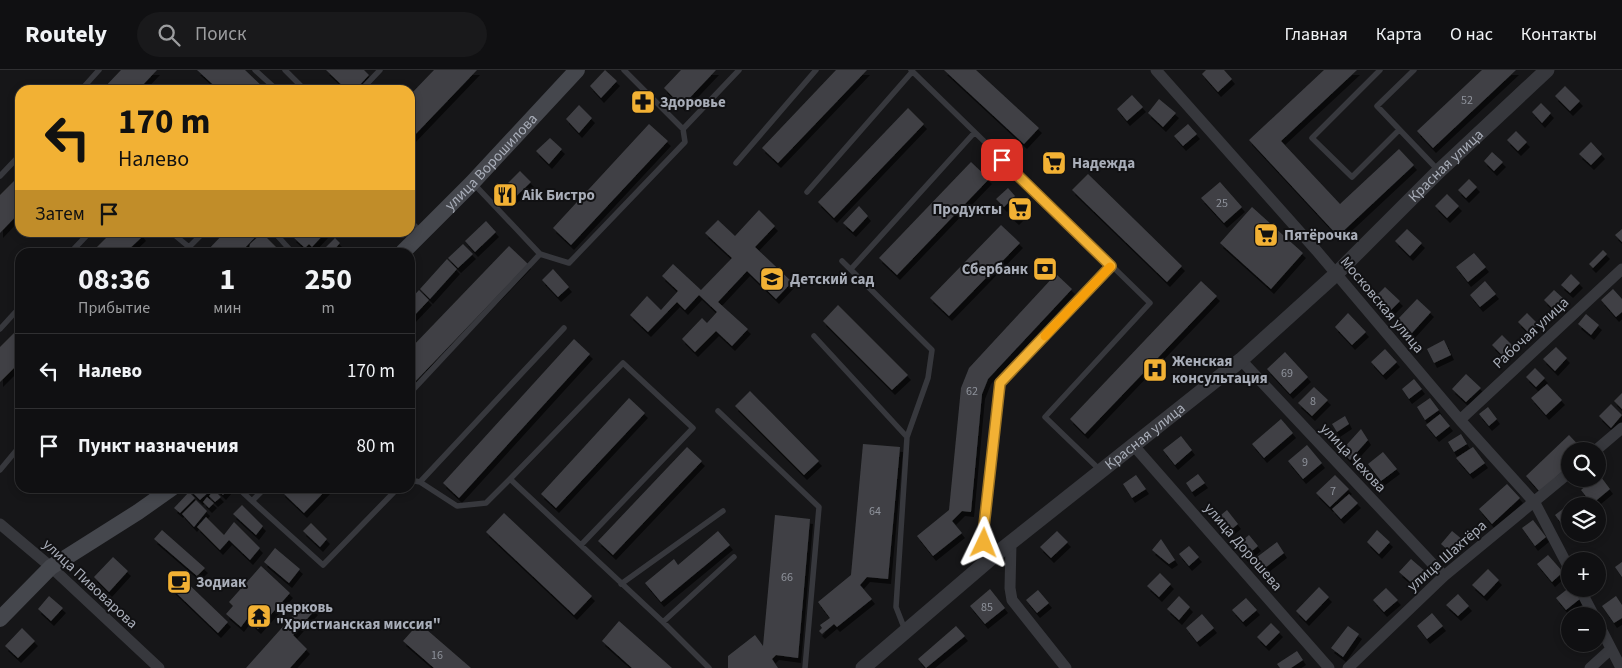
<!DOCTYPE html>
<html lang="ru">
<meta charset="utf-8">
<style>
body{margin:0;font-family:"Source Sans 3",sans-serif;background:#19191b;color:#f1f3f6;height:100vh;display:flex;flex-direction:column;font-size:19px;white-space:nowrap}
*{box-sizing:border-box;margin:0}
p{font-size:16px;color:#9c9d9f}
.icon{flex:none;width:28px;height:28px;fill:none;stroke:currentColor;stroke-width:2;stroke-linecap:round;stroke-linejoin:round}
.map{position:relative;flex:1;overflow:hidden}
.details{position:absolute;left:15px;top:178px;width:400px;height:245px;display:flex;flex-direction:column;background:#101012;border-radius:15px;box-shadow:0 2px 8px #0003,0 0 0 1px #303032}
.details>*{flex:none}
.top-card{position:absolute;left:15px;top:15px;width:400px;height:152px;border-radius:15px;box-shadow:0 2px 8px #0003,0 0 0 1px #303032;background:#f2b134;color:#111;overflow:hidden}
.fabs{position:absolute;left:1561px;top:372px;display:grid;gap:10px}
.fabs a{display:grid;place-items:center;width:45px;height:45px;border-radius:50%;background:#101012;box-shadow:0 2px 8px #0003,0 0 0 1px #303032;font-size:25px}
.pin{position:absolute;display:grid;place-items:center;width:42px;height:42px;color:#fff;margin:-21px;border-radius:10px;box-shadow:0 2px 8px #0006}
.me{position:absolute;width:55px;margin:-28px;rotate:2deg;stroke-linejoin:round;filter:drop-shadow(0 0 4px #0008)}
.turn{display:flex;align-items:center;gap:18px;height:105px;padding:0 20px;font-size:22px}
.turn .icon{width:65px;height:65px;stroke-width:2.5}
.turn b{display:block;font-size:35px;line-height:42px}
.then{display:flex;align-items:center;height:48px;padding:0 20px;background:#0003;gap:10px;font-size:19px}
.eta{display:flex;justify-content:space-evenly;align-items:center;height:85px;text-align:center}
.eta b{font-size:30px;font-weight:700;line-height:35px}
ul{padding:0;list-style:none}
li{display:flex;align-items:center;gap:15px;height:75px;padding:0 20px;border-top:1px solid #303032}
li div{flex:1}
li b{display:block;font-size:19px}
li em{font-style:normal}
header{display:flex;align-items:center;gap:30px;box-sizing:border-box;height:70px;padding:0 25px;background:#101012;border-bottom:1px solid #303032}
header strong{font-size:24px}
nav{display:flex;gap:28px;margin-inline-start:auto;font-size:18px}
.search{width:350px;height:45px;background:#19191b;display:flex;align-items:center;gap:12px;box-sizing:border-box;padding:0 18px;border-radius:28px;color:#9c9d9f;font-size:19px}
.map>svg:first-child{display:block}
.building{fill:#404145;filter:url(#shadow)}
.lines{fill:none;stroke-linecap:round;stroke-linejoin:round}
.service{stroke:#37383d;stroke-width:5.5}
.minor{stroke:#37383d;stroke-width:11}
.tertiary{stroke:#37383d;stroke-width:15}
.secondary{stroke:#45474d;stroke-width:16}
.route-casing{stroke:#9d7322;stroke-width:12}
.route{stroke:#f2b134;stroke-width:9}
.slow{stroke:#f59e0b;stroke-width:9}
.labels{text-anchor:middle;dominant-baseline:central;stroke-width:4;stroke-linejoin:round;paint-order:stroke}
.number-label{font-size:12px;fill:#8e929b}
.poi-label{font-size:15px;font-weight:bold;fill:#a8adb8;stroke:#111113;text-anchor:start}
.street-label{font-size:15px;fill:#a8adb8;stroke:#111113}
</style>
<header>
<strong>Routely</strong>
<div class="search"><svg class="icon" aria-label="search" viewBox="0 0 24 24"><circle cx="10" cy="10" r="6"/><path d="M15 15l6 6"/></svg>Поиск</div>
<nav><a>Главная</a><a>Карта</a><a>О нас</a><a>Контакты</a></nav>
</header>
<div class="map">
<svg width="1622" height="598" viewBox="0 0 1622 598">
<defs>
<filter id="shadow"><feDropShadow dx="3" dy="5" stdDeviation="0" flood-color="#0009"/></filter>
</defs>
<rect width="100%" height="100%" fill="#161618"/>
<path class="building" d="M121 0H157L138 20H102Z
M197 0H245L266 20H219Z
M326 0H364L369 5 355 20H347Z
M434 0H477L410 70V25Z
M605 0 617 11 601 28 590 16Z
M681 0H716L682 36 664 18Z
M836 0H867L778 93 762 78Z
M944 0H976L1039 58 1024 74Z
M1206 0H1224L1232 9 1218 22 1202 4Z
M1324 0H1357L1281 71 1340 134 1399 79 1414 95 1338 166 1249 70Z
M1482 0H1516L1433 78 1417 61Z
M1565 16 1580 31 1570 41 1555 26Z
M1132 25 1143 37 1127 51 1117 39Z
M1159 29 1176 43 1163 57 1148 43Z
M1541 33 1551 43 1542 53 1532 42Z
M579 35 592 48 579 63 566 49Z
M908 38 924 54 834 148 818 132Z
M649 54 668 71 571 175 553 158Z
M1188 54 1197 64 1183 76 1174 66Z
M1516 61 1527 72 1518 81 1507 70Z
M550 68 562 79 549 94 536 81Z
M1591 72 1602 84 1591 95 1579 84Z
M1492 82 1503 92 1494 101 1484 91Z
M971 92 989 109 897 205 879 188Z
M520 101 531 112 509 133 499 122Z
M1088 104 1182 196 1167 212 1072 120Z
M20 105V142L0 163V125Z
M1469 109 1477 117 1466 128 1458 120Z
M1220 112 1242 137 1224 153 1201 128Z
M1008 118 1015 126 1004 137 996 129Z
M1447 124 1459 136 1447 148 1435 136Z
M1019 131 1027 139 1016 150 1008 143Z
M859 136 868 146 853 162 843 153Z
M1252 137 1303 183 1271 219 1220 173Z
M759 140 775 156 755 177 792 212 776 229 747 201 718 232 748 259 732 276 716 261 695 282 682 269 702 248 707 253 717 242 699 225 685 240 677 232 648 262 630 245 647 226 661 240 678 221 662 206 673 194 701 220 732 188 705 163 718 150 735 166Z
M486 151 496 162 475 182 465 171Z
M1001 155 1020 173 949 246 930 228Z
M1407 159 1422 173 1410 186 1395 171Z
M1622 159V172L1615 165Z
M112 162H140L143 166 126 182H92Z
M225 162H260L241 182H206Z
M298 162H326L312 177 309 174 305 178 293 167Z
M262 163 280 181 279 182H251L249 180 250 174Z
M335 168 340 173 332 182H321Z
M463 174 473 184 458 198 448 188Z
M509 176 528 194 410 317V279Z
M1603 180 1607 184 1593 198 1589 194Z
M1474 183 1486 197 1468 212 1456 197Z
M447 189 457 199 430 229 420 219Z
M553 199 569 217 558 227 542 210Z
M1056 204 1072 219 988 309 982 324 971 442 962 441 952 451 962 463 933 486 917 466 949 440 961 318 969 298Z
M1571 204 1580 213 1570 223 1561 215Z
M1201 211 1217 226 1085 364 1070 349Z
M1485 211 1496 224 1480 237 1470 225Z
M1385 217 1400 231 1389 242 1375 227Z
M1613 219 1622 229V242L1616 247 1601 230Z
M419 220 429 230 410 250V230Z
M1554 220 1565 230 1555 241 1544 230Z
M1417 229 1431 242 1412 263 1398 249Z
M838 235 908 305 892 320 823 251Z
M1348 243 1366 262 1352 275 1335 257Z
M1527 243 1538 254 1529 263 1518 252Z
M1586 244 1599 255 1591 265 1578 254Z
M20 257V292L0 312V277Z
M1502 265 1514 277 1504 287 1492 275Z
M574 269 590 284 459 428 443 413Z
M1444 270 1451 285 1434 293 1427 279Z
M1556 277 1567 288 1555 301 1543 289Z
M1385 279 1397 292 1383 305 1371 292Z
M1285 282 1308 307 1290 324 1267 299Z
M1535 298 1545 308 1536 317 1526 307Z
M1466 304 1481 318 1466 332 1452 319Z
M1414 309 1422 319 1409 329 1402 319Z
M1547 314 1562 330 1546 345 1531 328Z
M1314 317 1328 330 1312 346 1298 333Z
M750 321 819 391 804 405 735 336Z
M1622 323V339L1614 331Z
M629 328 645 343 556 438 541 424Z
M1430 328 1439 340 1425 350 1417 337Z
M1611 334 1622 345 1611 358 1599 346Z
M1488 337 1497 349 1489 356 1479 344Z
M1440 344 1450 356 1436 367 1426 355Z
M1345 346 1349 354 1337 362 1332 354Z
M1281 349 1293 363 1264 388 1252 374Z
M1361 359 1368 370 1350 390 1341 381Z
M1461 364 1467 374 1454 382 1448 372Z
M1569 365 1584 381H1570V394L1540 422 1526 406Z
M1181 366 1192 380 1175 395 1163 380Z
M863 374 900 377 888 509 867 507 860 515 872 529 837 557 834 554 822 564 819 561 822 558 820 555 830 548 818 532 851 505Z
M1307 375 1322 393 1303 409 1288 391Z
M687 377 702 391 613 485 598 471Z
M1473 377 1485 393 1470 404 1456 388Z
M1383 382 1397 399 1381 411 1368 394Z
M1598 403 1610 419 1592 434 1581 420 1594 409H1598Z
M1198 404 1205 413 1192 422 1186 413Z
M1136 405 1146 419 1132 428 1123 414Z
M1335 405 1349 419 1330 437 1316 423Z
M1507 414 1520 428 1492 454 1479 439Z
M192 418H213L200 430 190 420Z
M216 418H229L223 425Z
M286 418H328L304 443 282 422Z
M214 420 221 427 215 432 209 426Z
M189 422 195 428 180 443 174 438Z
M1349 424 1358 433 1341 449 1332 439Z
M207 427 214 433 209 438 203 432Z
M196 430 207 441 194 457 182 444Z
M1572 432 1576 436H1570V459L1567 461 1555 445Z
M242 435 263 456 256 465 233 444Z
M1227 440 1238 454 1226 464 1215 450Z
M504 443 592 526 574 545 486 462Z
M775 445 810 449 798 588 776 585 772 589 778 598H728V586L755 565 763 576Z
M206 447 224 465 234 452 260 478 250 490 229 470 220 480 197 457Z
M1533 450 1546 467 1535 476 1522 458Z
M311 453 327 469 320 477 303 461Z
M162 460 205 498 197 506 154 469Z
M1377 460 1390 472 1379 484 1367 472Z
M718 461 730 475 661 532 645 513 674 489 678 495Z
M1057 461 1068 472 1051 488 1040 477Z
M1452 461 1463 470 1451 483 1441 474Z
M1249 465 1258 476 1245 487 1236 476Z
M1161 469 1175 490 1169 494 1152 480Z
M1277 472 1284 483 1261 501 1253 490Z
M1189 476 1199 487 1189 496 1179 484Z
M275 478 300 499 289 513 264 492Z
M1548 485 1563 502 1552 512 1537 494Z
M113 487 128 501 109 522 94 507Z
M1411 489 1426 502 1414 515 1399 502Z
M1622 492V507L1615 497Z
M261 496 290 523 258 559 247 549 241 557 226 544 233 536 229 532Z
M1488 499 1499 510 1484 526 1472 515Z
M1160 503 1171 514 1159 527 1147 516Z
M178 504 228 552 218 563 168 515Z
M1319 517 1329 527 1306 551 1296 541Z
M1570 517V519H1573L1581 528 1566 540 1556 528Z
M1386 518 1398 530 1384 542 1373 530Z
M990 519 1005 538 985 554 970 536Z
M1038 520 1049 533 1037 543 1026 530Z
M1458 524 1469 536 1458 546 1446 535Z
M49 526 63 538 51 551 38 539Z
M1179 526 1190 537 1179 550 1167 539Z
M1616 526 1622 535V548L1614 553 1602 536Z
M1246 528 1257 540 1243 552 1232 540Z
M305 532 315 540 293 565 307 579 290 598H246Z
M1432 543 1443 556 1427 569 1417 556Z
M1202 544 1214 558 1197 572 1186 558Z
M619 551 672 598H632L602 571Z
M419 553 471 598H434L403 571Z
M1271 553 1280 562 1266 576 1257 567Z
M956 556 965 566 926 598 918 589Z
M1348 556 1359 564 1343 587 1331 578Z
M22 558 35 571 18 588 5 576Z
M1297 581 1303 590 1291 598H1280L1277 594Z"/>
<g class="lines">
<path class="service" d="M255 0 277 20
M285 0 305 20
M624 0 683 59 739 0
M911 0 1150 233 1045 347 1100 400
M1380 0 1312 68 1352 107 1399 60
M1414 0 1377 36 1438 100
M81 20 99 0
M361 20 380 0
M736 93 816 0
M0 106 20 85
M807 122 912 2
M410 151 421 162
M171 162 189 177
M274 162 292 182
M71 182 90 162
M184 182 204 162
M540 184 569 193 685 72 683 59
M842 191 932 280 928 308 907 367
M851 199 974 63
M0 259 20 237
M814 266 907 367 896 537 905 560
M410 323 540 184 473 113
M718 341 819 437 805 598
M0 400 20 376
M510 409 623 293 693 358 581 475
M410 410 420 412 457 436 486 433 510 409 663 552 709 598
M420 412 564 258
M238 418 252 431 265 418
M252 431 323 495 398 418
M989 488 983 465 1001 313 1111 196
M621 514 723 441
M663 552 734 487"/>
<path class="minor" d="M1156 0 1316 180 1460 350 1535 433 1570 500
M1241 290 1444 506
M1460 350 1622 199
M1134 376 1329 598
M1595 381 1622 358
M0 454 51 497 159 598
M1011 473 1010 518 1012 530 1066 598
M1580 519 1594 546
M1598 553 1621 598
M1348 598 1444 506 1570 402
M1590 598 1611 579"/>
<path class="tertiary" id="s1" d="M863 598 990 489 1241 290 1336 204 1439 101 1547 0"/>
<g class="secondary">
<path id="s2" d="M403 182 472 113 577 0"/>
<path d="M0 549 51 497 138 442 172 418"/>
</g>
</g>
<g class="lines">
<defs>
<path id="route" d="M984 473 983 465 1000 313 1111 196 1002 90"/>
</defs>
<use href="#route" class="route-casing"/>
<use href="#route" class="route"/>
<path class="slow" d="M1045 266 1110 197"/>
</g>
<defs>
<symbol id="pharmacy-square" viewBox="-11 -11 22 22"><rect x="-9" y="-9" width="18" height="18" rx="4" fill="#f2b134" stroke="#111113"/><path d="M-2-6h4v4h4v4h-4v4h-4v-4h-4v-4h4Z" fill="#111"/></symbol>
<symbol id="supermarket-square" viewBox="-11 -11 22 22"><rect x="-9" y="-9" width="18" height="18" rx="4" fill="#f2b134" stroke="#111113"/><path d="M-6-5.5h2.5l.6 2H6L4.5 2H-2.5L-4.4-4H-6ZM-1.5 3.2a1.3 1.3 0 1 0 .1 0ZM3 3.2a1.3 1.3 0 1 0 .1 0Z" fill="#111"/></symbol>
<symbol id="restaurant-square" viewBox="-11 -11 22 22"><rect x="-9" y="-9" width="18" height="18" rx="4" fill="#f2b134" stroke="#111113"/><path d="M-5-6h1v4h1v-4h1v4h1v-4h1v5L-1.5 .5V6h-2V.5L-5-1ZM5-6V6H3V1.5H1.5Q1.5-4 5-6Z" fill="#111"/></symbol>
<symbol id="bank-square" viewBox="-11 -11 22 22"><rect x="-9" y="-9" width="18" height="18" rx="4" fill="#f2b134" stroke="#111113"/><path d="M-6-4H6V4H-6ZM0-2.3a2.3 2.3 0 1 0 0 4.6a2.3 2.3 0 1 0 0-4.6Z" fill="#111"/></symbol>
<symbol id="school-square" viewBox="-11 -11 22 22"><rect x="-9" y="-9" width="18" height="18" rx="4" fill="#f2b134" stroke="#111113"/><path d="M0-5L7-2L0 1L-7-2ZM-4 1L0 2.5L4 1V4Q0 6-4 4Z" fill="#111"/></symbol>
<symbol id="hospital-square" viewBox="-11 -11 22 22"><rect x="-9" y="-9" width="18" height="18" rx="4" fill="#f2b134" stroke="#111113"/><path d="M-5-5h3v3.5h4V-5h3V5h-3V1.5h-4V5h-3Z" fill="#111"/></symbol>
<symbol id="cafe-square" viewBox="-11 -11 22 22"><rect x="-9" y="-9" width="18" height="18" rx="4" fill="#f2b134" stroke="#111113"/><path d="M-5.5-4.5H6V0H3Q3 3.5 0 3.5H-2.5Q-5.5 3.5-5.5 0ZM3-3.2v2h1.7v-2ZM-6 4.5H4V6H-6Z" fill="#111"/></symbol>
<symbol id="temple-square" viewBox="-11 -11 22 22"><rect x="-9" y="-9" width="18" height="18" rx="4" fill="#f2b134" stroke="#111113"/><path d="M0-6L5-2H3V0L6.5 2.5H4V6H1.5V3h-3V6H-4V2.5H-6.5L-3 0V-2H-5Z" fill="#111"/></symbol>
</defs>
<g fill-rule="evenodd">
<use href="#pharmacy-square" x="629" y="18" width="28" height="28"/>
<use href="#supermarket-square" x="1040" y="79" width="28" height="28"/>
<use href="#restaurant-square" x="491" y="111" width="28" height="28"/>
<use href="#supermarket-square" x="1006" y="125" width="28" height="28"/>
<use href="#supermarket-square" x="1252" y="151" width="28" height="28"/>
<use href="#bank-square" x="1031" y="185" width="28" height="28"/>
<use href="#school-square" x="758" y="195" width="28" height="28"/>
<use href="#hospital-square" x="1141" y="286" width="28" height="28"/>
<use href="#cafe-square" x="165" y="498" width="28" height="28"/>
<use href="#temple-square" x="245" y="532" width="28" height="28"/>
</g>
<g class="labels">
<g class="number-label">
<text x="1467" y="30">52</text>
<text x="1222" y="133">25</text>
<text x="1287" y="303">69</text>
<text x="972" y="321">62</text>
<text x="1313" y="331">8</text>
<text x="1305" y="392">9</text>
<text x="1333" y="421">7</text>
<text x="875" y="441">64</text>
<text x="787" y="507">66</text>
<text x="987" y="537">85</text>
<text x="437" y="585">16</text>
</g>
<g class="poi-label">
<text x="660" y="32">Здоровье</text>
<text x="1072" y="93">Надежда</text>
<text x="522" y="125">Aik Бистро</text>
<text x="1002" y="139" text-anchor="end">Продукты</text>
<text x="1284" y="165">Пятёрочка</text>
<text x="1028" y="199" text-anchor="end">Сбербанк</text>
<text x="790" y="209">Детский сад</text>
<text x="1172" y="291">Женская<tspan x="1172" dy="17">консультация</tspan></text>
<text x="196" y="512">Зодиак</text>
<text x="276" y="537">церковь<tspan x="276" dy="17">"Христианская миссия"</tspan></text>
</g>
<g class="street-label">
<text stroke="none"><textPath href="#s2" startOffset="126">улица Ворошилова</textPath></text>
<text stroke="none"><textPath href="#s1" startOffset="770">Красная улица</textPath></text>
<text transform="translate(1382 235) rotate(50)">Московская улица</text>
<text transform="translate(1531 263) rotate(-43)">Рабочая улица</text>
<text stroke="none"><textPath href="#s1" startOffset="365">Красная улица</textPath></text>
<text transform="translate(1353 388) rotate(47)">улица Чехова</text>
<text transform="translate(1243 477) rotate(49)">улица Дорошева</text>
<text transform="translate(1447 486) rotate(-41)">улица Шахтёра</text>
<text transform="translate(90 514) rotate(43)">улица Пивоварова</text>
</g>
</g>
</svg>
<div class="fabs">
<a><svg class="icon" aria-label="search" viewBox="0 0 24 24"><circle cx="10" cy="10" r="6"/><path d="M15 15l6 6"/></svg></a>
<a><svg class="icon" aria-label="layers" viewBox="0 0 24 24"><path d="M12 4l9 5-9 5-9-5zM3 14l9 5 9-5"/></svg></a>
<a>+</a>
<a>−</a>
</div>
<div class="pin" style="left:1002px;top:90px;background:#d93025"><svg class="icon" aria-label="arrive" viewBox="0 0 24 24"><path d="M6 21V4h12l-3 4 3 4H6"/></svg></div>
<svg class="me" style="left:984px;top:473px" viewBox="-20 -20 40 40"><path d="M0-17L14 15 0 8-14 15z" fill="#f2b134" stroke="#fff" stroke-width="4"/></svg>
<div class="top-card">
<div class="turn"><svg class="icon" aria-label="left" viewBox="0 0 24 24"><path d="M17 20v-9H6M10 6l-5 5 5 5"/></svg><div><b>170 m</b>Налево</div></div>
<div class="then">Затем<svg class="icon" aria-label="arrive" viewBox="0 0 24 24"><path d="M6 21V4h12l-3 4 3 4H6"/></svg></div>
</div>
<section class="details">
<div class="eta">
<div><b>08:36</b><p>Прибытие</p></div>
<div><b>1</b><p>мин</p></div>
<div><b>250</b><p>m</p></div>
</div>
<ul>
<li><svg class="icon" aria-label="left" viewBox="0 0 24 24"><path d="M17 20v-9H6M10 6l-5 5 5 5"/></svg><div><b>Налево</b></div><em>170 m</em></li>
<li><svg class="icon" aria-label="arrive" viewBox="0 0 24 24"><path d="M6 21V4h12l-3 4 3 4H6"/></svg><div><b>Пункт назначения</b></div><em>80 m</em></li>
</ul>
</section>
</div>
